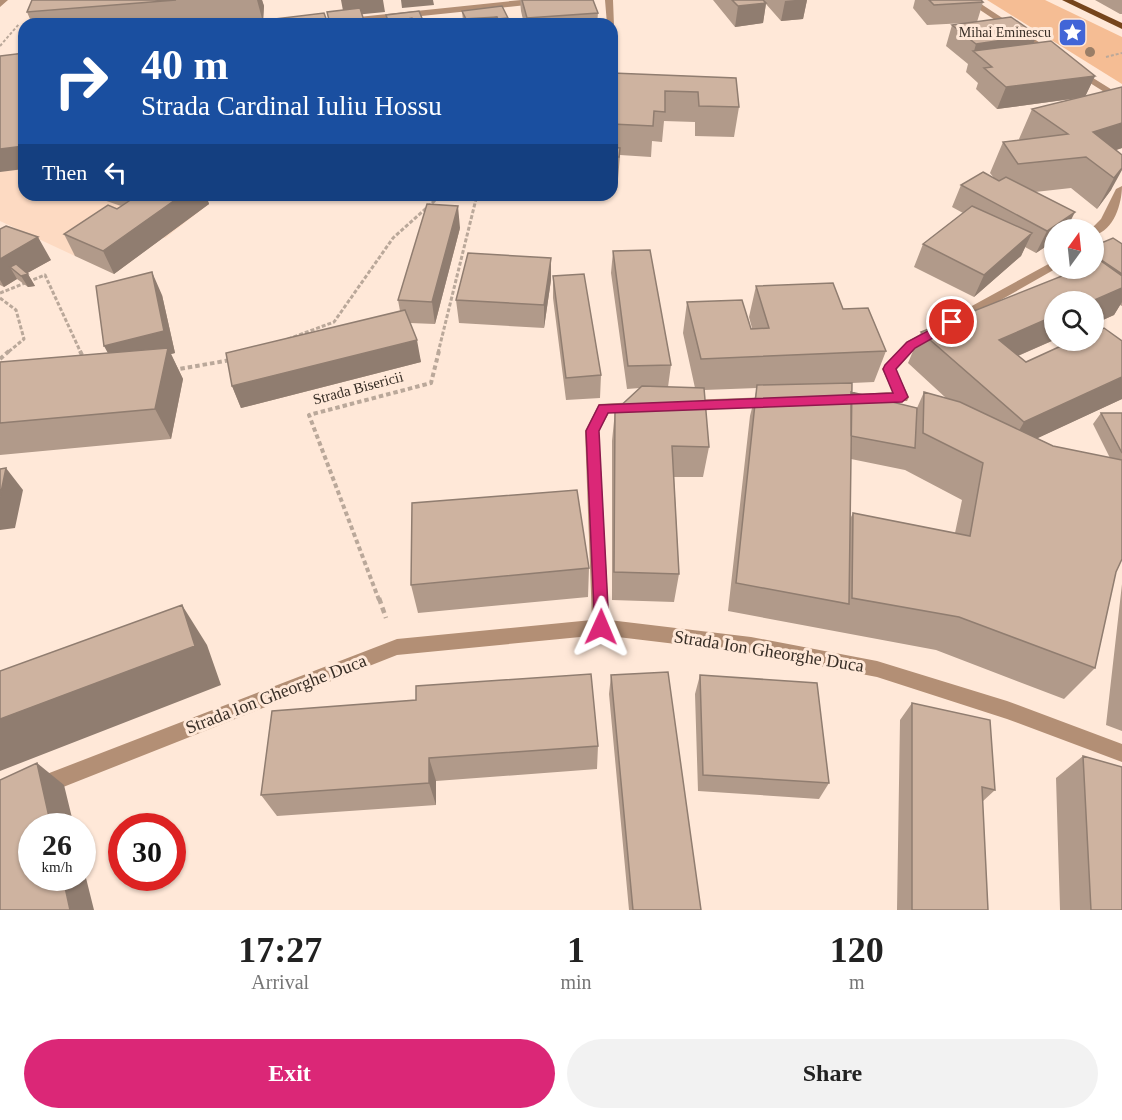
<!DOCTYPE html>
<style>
body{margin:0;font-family:Georgia,serif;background:#f2f2f2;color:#222;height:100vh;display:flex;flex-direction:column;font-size:22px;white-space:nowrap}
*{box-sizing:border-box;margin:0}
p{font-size:20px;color:#767676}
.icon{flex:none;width:33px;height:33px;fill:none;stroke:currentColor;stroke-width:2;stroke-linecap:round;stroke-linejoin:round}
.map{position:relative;height:910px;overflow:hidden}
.side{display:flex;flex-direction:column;background:#fff;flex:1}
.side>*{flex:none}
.banner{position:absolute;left:18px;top:18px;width:600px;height:183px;border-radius:18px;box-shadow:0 2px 4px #0004;background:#1a4fa0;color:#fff;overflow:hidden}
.needle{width:39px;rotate:15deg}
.buttons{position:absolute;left:1044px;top:219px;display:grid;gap:12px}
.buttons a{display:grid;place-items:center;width:60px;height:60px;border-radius:50%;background:#fff;box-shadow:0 2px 4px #0004;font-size:30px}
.speed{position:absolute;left:18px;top:813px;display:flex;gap:12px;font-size:30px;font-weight:700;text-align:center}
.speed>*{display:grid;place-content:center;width:78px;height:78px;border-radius:50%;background:#fff;box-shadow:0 2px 4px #0004;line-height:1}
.speed small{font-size:15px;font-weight:400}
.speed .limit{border:9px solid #d22;background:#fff;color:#111}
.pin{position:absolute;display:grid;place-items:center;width:51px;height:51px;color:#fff;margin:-26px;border:3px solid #fff;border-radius:50%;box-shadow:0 2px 6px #0007}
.me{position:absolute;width:66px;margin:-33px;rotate:1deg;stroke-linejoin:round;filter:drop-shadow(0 0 4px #0008)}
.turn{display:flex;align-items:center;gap:21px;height:126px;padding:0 24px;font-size:27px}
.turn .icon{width:78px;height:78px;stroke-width:2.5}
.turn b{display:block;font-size:42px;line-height:51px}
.then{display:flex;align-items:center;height:57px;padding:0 24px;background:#0003;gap:12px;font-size:22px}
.eta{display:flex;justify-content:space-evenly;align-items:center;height:102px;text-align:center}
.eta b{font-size:36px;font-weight:800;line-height:42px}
.button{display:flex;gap:12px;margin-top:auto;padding:12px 24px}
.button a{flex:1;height:69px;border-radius:36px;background:#db2777;color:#fff;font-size:24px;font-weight:800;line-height:69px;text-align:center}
.button a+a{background:#f2f2f2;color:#222}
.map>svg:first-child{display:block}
.built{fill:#fddac2}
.green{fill:#f5bd94}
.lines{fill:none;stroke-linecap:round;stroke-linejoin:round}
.path-far3{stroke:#baa89a;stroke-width:2;stroke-dasharray:3 2;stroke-linecap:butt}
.path-far2{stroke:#baa89a;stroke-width:3;stroke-dasharray:4 2;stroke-linecap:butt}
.path-far1{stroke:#baa89a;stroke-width:4;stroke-dasharray:4.5 3;stroke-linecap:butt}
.path{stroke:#baa89a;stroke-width:4.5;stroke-dasharray:6 4;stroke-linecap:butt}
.street{fill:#b38f75;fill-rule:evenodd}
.primary{fill:#76451c;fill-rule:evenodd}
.tree{fill:#9a7e67}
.wall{fill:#b19a8a;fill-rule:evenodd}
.shaded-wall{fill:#907d70}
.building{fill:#ceb3a0;stroke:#907d70;stroke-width:1.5}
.route{fill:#db2777;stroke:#8e194d;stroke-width:1.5}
.labels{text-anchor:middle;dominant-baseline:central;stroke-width:6;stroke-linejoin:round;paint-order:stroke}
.far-poi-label{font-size:14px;fill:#382e26;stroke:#ffe8d8;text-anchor:end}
.street-label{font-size:15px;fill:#382e26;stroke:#ffe8d8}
.near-street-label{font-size:18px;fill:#382e26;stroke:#ffe8d8}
</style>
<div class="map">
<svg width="1122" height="910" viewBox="0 0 1122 910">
<rect width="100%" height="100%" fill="#ffe8d8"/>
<path class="built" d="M0 73 24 76V195H183L209 204 165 238 136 226 75 256 0 221Z"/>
<path class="green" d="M987 0H1045L1122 37V84Z"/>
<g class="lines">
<path class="path-far3" d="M0 46 19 24
M1106 57 1122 53"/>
<path class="path-far2" d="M0 293 45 275 81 353
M0 298 16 310 24 339 7 353
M288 339 334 322 393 238 441 195
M438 353 477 195"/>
<path class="path-far1" d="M80 351 84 359
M0 359 9 351
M173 370 231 360
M379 600 309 415 431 383 439 351"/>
<path class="path" d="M379 598 386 618"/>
<path class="street" d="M0 0H8L0 7Z
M521 0H549L545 3 345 24H316L320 21Z
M605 0H613L614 26 607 24Z
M965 0H975L1057 54 1049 56Z
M1077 68 1122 96V103L1074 73 1072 71Z
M1122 186C1122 203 1114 231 1094 235V230H1090L1101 219 1116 189Z
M1054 261V268H1057L916 348 896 370 909 397 907 401 852 403 850 399 857 394 893 392 882 369 906 342Z
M773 397 780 402 773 407 686 410 679 405 686 400Z
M638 402 645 407 643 411 609 413 599 431 609 620 751 637 877 661 1007 701 1122 744V762L1007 719 877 677 751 653 601 635 397 655 0 812V792L397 639 592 620 585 431 599 404Z"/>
<path class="primary" d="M1062 0H1073L1122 23V29Z"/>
</g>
<circle class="tree" cx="1090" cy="52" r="5"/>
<path class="wall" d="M32 0H262L264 6 263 20 236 24H32L27 12Z
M520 0H593L598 13 597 24H524L521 11Z
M713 0H807L803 19 781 21 766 4 763 23 735 27Z
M915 0H981L983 2 977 22 1033 43 1095 76 1085 96 1122 148 1116 150 1122 155 1111 190 1097 209 1071 188 1035 192 1054 230V241L1036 253 1025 247 1021 256 974 297 914 267 923 244 963 213 952 207 961 185 994 178 990 173 1003 142 1020 140 1019 139 1032 109 1079 98 997 109 976 89 978 83 966 72 968 64 946 46 952 25 965 23 927 25 913 8Z
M1095 0H1122V14H1120Z
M462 11 508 18V24H464L463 21Z
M612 73 736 78 739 107 734 137 695 136V122L664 121 662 142 652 141 651 157 620 155 618 179H612Z
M89 195H206L209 204 114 274 75 256 64 234 121 206Z
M567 195H602L601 197Z
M460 228 435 324 410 323 421 362 241 408 232 386 400 311 398 300Z
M0 229 51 260 27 273 35 286 28 287 17 279 4 287 0 285Z
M1122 244V306L1120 305 1114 315 1094 324V302L1054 340 1018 356 1026 362 1122 399 1037 438 1053 446 1110 458 1093 424 1101 413H1122V559L1116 572 1095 668 1064 699 936 650 728 611 750 416 757 388 704 390 709 447 703 477H674L679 574 674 602 612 600V441L615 411 640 388 627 389 611 273 613 251 671 365 668 387 695 388 683 333 687 302 751 329 752 328 749 317 756 286 843 309 886 351 874 382 852 383 851 392 917 408 924 392 946 398 908 363 921 332 1073 272 1075 268H1094V246ZM851 459 905 470 962 500 955 533 853 513 850 519Z
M553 276 601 375 600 398 566 400 553 298Z
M551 280 544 328 459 323 456 300Z
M162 295 175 353 171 354 183 379 171 439 0 455V362L108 353Z
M589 568 588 597 418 613 411 585Z
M1122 584V731L1106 725Z
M611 675 701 910H629L609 694Z
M700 675 829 783 819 799 698 791 695 694Z
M912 703 995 790 982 802 988 910H897L900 720Z
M272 711 598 746 597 769 436 781V805L277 816 261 795Z
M1083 756 1122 910H1060L1056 778Z"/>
<path class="shaded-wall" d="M257 0H262L264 6 263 22Z
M341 0H383L385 12 344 16Z
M401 0H433L434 5 402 8Z
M795 0H807L803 19 781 21 785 1Z
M766 3 763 23 735 27 738 6Z
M508 18V24H467Z
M1037 35 1028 56 974 51 976 44Z
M1095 76 1085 97 997 109 1006 87Z
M1122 123V148L1089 159 1093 132Z
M24 146V169L0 172V149Z
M1122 168V170L1111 190 1097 209 1114 178Z
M182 195H206L209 204 114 274 103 251Z
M458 206 460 228 435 324 432 302Z
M1075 212 1066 230H1054V241L1036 253 1047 231Z
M1032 233 1021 256 974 297 984 275Z
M38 237 51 260 24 275 28 274 35 286 28 287 21 276 10 267 17 279 4 287 0 280V244Z
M551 258V280L544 328V305Z
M152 272 162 295 175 353 171 354 183 379 171 439 155 409 116 368 104 346Z
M1122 288V302L1114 315 1094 324V302H1090Z
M1054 316V340L983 371 999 340Z
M417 340 421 362 241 408 232 386Z
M1122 377V399L1006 453 1024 422Z
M6 468 23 490 15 528 0 530V497Z
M182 605 207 645 221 685 0 771V719Z
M429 758 436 781V805L429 783Z
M37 763 64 785 74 826H51Z
M82 862 94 910H70L63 878H82Z"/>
<path class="building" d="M32 0H176L27 12Z
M522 0H593L598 13 527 18Z
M732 0H763L766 3 738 6Z
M929 0H981L983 2 934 5Z
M502 6 508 18 498 19 497 17 466 19 462 11Z
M360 8 365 24H330L327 12Z
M419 11 424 23 415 24 412 18 392 22V24H389L386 15Z
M324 13 328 24H249V22Z
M497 17 499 24H465L464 19Z
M1011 17 1037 35 976 44 952 25Z
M412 18 415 24H393L392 22Z
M1051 41 1095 76 1006 87 984 68 992 67 973 51Z
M24 53V146L0 149V56Z
M612 73 736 78 739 107 699 106 698 92 665 91V112L654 111 653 126 612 124Z
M1122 87V123L1093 132 1122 155V168L1114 178 1086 157 1018 164 1003 142 1068 134 1032 109Z
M612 147 620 148 619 157H612Z
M983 172 999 181 1006 177 1075 212 1047 231 961 185Z
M138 195H182L103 251 64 234 108 205 117 209Z
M427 204 458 206 432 302 398 300Z
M972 206 1032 233 984 275 923 244Z
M6 226 38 237 0 259V229Z
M1113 238 1122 244V274L1094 255V246Z
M650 250 671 365 628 366 613 251Z
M468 253 551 258 544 305 456 300Z
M1101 261 1122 276V288L1090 302H1054V316L999 340 1026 362 1074 340H1094V332L1104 328 1122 341V377L1024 422 921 332 1082 268H1094V264Z
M16 264 28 274 21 276 10 267Z
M152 272 164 331 104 346 96 286Z
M584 274 601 375 566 378 553 276Z
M833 283 843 309 868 308 886 351 701 359 687 302 742 300 751 329 769 328 756 286Z
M405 310 417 340 232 386 226 353Z
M168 348 155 409 0 423V362Z
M852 383 849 604 736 583 757 385Z
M642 386 704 388 709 447 672 446 679 574 614 572 615 411Z
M851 392 917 408 915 448 851 436Z
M924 392 960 402 1053 446 1122 460V559L1116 572 1095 668 959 617 852 598 853 513 970 536 983 463 923 433Z
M1101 413H1122V453Z
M6 468 0 497V469Z
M577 490 589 568 411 585 412 503Z
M182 605 195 646 0 719V671Z
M668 672 701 910H633L611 675Z
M591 674 598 746 429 758V783L261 795 272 711 416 700V686Z
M700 675 817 683 829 783 703 775Z
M912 703 990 720 995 790 982 787 988 910H912Z
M1083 756 1122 767V910H1091Z
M37 763 51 826H32V878H63L70 910H0V780Z"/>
<path class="route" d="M952 318 958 322 956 325 915 348 896 369 908 397 902 402 608 413 599 431 609 627 606 632H595L586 431 599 405 893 393 883 369 885 365 907 342Z"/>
<defs>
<symbol id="sight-square" viewBox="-11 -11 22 22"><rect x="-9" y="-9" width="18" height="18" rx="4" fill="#4265d7" stroke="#ffe8d8"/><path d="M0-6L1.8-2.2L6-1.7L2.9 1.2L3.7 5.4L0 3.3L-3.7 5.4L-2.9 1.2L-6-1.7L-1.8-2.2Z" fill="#fff"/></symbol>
</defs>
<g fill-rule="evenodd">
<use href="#sight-square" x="1056" y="16" width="33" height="33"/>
</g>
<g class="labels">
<g class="far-poi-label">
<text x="1051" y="32">Mihai Eminescu</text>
</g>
<g class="street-label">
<text transform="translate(358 388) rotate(-15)">Strada Bisericii</text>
</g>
<g class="near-street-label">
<text transform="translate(769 651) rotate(9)">Strada Ion Gheorghe Duca</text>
<text transform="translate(276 694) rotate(-21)">Strada Ion Gheorghe Duca</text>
</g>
</g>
</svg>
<div class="buttons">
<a><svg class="needle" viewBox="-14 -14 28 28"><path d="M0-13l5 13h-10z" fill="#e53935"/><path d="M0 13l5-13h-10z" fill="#767676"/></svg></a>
<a><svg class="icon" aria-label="search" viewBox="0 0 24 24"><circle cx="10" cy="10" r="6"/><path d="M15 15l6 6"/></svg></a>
</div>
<div class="speed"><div>26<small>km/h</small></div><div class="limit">30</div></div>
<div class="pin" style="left:952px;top:322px;background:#d93025"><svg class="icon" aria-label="arrive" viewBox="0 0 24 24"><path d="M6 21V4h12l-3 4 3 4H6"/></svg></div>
<svg class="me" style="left:601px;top:627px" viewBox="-20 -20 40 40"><path d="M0-17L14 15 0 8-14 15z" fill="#db2777" stroke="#fff" stroke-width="4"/></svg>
<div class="banner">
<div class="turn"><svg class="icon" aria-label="right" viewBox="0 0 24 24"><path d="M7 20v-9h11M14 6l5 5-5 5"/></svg><div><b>40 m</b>Strada Cardinal Iuliu Hossu</div></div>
<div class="then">Then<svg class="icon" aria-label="left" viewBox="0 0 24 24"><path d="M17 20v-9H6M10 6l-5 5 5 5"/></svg></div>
</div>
</div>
<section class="side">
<div class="eta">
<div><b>17:27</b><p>Arrival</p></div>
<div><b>1</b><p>min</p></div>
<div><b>120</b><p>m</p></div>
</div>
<div class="button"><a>Exit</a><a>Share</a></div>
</section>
